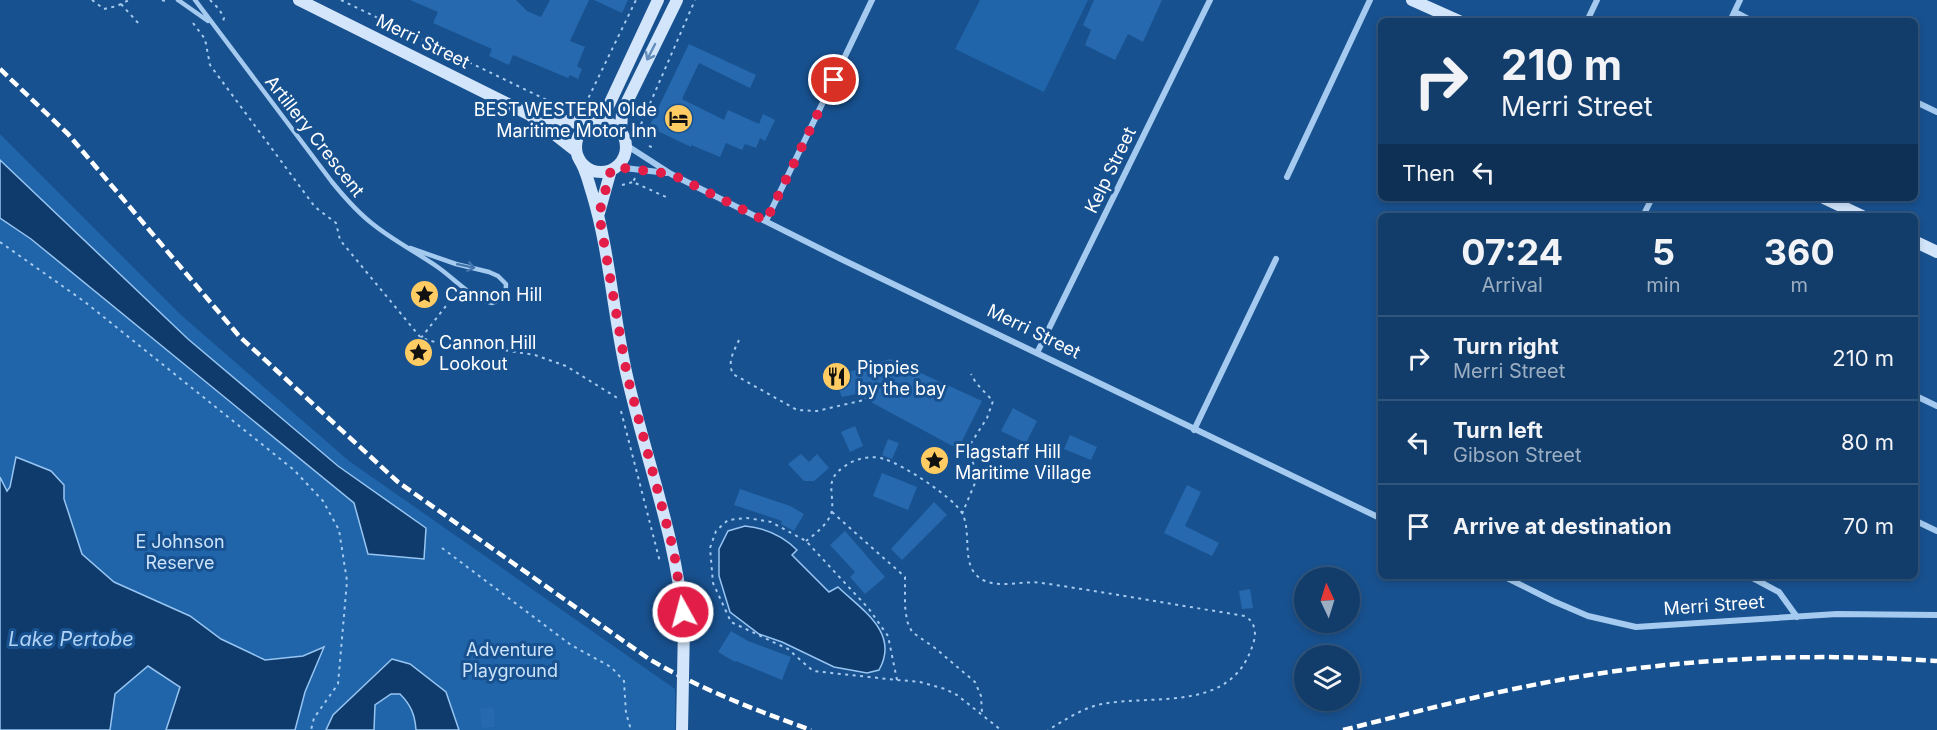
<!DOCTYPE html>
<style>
body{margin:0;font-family:Inter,sans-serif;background:#1f4873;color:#f1f3f6;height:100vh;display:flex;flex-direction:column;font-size:22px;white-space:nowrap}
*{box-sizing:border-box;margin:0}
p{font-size:20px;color:#9caec1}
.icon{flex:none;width:33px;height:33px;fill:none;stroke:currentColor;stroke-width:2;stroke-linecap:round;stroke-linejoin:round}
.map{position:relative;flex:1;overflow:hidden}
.details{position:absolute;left:1378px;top:213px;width:540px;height:366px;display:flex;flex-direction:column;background:#123d6b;border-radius:9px;box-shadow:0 3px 9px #0003,0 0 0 2px #31567e}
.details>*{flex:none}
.top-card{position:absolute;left:1378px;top:18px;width:540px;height:183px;border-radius:9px;box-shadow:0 3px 9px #0003,0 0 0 2px #31567e;background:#123d6b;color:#f1f3f6;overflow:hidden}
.needle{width:39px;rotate:356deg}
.fabs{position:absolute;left:1294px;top:567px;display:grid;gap:12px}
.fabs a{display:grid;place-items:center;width:66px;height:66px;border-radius:50%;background:#123d6b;box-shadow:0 3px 9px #0003,0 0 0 2px #31567e;font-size:30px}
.pin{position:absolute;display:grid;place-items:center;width:51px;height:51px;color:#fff;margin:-26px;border:3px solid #fff;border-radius:50%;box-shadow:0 2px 6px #0007}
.me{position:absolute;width:66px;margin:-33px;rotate:353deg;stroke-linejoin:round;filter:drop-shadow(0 0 4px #0008)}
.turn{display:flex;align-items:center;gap:21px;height:126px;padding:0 24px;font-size:27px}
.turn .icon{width:78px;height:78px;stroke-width:2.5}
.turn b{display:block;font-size:42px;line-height:51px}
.then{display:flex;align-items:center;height:57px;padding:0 24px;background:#0003;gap:12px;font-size:22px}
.eta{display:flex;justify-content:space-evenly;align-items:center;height:102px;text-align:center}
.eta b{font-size:36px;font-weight:700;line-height:42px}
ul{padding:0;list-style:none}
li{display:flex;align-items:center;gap:18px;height:84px;padding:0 24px;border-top:2px solid #31567e}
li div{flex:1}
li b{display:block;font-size:22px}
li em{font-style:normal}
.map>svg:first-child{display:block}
.green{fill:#2064a9}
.water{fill:#0f3b6c;stroke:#97c5f2;stroke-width:1.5}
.building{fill:#2669ae}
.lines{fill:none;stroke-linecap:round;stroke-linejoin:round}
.path{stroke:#a5caef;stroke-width:2;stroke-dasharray:3 4.5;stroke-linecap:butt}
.lane{stroke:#a5caef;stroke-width:4.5}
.street{stroke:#a5caef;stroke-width:6}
.secondary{stroke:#d2e5fb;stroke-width:12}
.rail{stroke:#fff;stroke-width:4.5;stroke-dasharray:10 4.5;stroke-linecap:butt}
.secondary-bridge{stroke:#d2e5fb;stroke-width:12}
.oneway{stroke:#628cba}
.oneway2{stroke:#4275ac}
.route{stroke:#e11d48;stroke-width:10;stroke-dasharray:0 18}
.labels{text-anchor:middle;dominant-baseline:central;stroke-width:6;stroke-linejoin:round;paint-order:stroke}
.street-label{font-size:18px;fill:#fff;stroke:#18518f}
.poi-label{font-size:18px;fill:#fff;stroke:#18518f;text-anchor:start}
.park-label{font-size:18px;fill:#cbe3fb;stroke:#18518f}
.water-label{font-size:20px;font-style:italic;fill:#b1d3f6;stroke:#18518f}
</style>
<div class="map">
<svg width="1937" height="730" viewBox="0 0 1937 730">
<rect width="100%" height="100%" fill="#18518f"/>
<path class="green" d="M980 0H1088L1044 92 955 49Z
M0 134 181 315 349 461 675 689V730H0Z"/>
<path class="water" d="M0 160 188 339 338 466 426 528 424 559 368 554 354 503 31 239 0 218Z
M16 457 51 471 64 485V499L82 554 114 582 190 616 221 639 265 660 303 656 324 647 305 692 295 730H166L180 687 148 666 115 694 110 730H0V477L7 491 10 487Z
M745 526C766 528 782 535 797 550L792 555 829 592 838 587C862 610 900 633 879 670L867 673 834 667 782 642 759 634 730 612 719 576V549L728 531Z
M392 659 410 664 446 692 459 730H416C415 715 411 705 400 694H391L375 705 374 730H326L333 715Z"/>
<path class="building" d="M410 0H516L527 11 541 17 550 0H589L570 41 585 47 577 66 582 69 578 79 570 75 568 78 513 55 509 65 489 56 492 49 433 23 438 12Z
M594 0H628L622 13Z
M1094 0H1162L1143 42 1128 34 1115 60 1085 45 1091 30 1083 25Z
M689 44 756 75 750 88 699 63 682 99 724 120 728 110 759 124 763 114 775 120 765 141 760 138 756 148 745 144 742 150 726 143 720 157 691 145V147L649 127Z
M890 359 982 401 958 449 856 394 842 397 834 377Z
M1013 408 1037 421 1026 443 1001 431Z
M855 426 863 446 850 452 841 432Z
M1070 435 1097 447 1091 460 1064 449Z
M888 439 899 443 892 459 882 455Z
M801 454 809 462 817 454 829 468 814 481H804L788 464Z
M882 473 917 487 908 510 873 496Z
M1187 485 1201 492 1185 526 1219 543 1212 556 1164 533Z
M740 489 790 506 804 514 794 531 781 524 782 521 734 505Z
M934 502 947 515 902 560 891 549Z
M845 531 885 577 865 594 850 577 855 572 830 545Z
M1250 589 1253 608 1242 609 1239 591Z
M731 631 748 641 791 657 782 680 736 661 735 662 718 652Z
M494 707 495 727 482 728 480 708Z"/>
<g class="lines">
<path class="path" d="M92 0 104 9 117 6 129 0
M162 0 168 2
M210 0 219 9 224 18 223 21
M341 0 557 105
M121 4 139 24
M193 23 205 39 210 65 315 207 336 223 340 240 421 338 462 350H503L535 355 566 366 619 399
M582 111 636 0
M635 138 695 0
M649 146 654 148
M635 178 633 182 666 197
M622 185 633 182
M0 242 85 302 294 470 323 501 339 530 347 581 338 684 314 718 311 730
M421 338 456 293
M739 340C734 351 727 362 733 374L797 410 817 411 864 400
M621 411 660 562
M832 512 905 577V606L907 621 912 632 935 648 975 682 981 696 982 713
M962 514 975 483 976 472 968 448 987 418 993 401 976 383 971 374
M806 541C815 534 830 523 832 510 834 491 824 480 845 466 856 458 872 455 884 459 902 464 953 497 962 513 973 533 959 568 983 580 1001 589 1023 580 1042 583 1110 593 1177 605 1245 616 1255 622 1257 633 1253 644 1232 713 1157 694 1102 704 1082 708 1065 720 1048 730
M442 548 571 645 611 667 624 681 626 713 631 730
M897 680 888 636 869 609 806 541 771 522 747 518 728 520 716 531 710 548 713 583 731 622 788 649 813 671 888 679 920 682 945 689 957 695 1001 730"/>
<path class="lane" d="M178 0 208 21
M195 0 332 182C345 198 358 213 374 225 394 241 418 253 439 268 457 281 471 298 492 303 503 299 506 296 506 284L498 276 489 272 456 264 410 248"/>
<path class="street" d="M1735 12 1752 21
M1587 21 1597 0
M1730 21 1740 0
M1916 102 1937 112
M626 145 671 174 841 259 1382 519
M616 167 667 173
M1287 177 1370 0
M1643 216 1652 198
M766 221 872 0
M1037 353 1210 0
M1916 396 1937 406
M1194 430 1276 259
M1916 521 1937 531
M1503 576 1553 601 1588 616 1636 627 1837 614 1937 615
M1749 576 1779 592 1797 617"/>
<path class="secondary" d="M299 0 530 115 576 151
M1412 0 1459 21
M532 115 589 125
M597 122 607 109 658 0
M576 147a25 25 0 1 1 50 0a25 25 0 1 1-50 0Z
M621 132 622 112 677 0
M579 159C586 169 588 181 592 193 610 252 613 316 627 376 646 460 677 540 684 625
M1824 198 1862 216
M599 213 611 170
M1916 242 1937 252"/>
<path class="rail" d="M0 69 68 134 239 336 398 482 649 659C700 689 755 710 811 730
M1343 730C1423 710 1502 689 1583 676 1700 657 1819 653 1937 661"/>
<path class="secondary-bridge" d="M682 730 684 625"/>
</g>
<defs><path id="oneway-shaft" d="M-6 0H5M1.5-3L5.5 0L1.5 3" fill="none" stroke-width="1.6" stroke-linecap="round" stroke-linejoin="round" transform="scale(1.5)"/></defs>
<use class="oneway" href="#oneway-shaft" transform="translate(651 52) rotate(117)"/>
<use class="oneway2" href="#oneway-shaft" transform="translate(466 266) rotate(12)"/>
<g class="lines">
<path class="route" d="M683 612 674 552 627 375 599 214 611 170 616 167 671 174 766 221 834 80"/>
</g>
<defs>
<symbol id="hotel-disc" viewBox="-11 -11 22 22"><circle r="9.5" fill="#ffcb63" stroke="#18518f"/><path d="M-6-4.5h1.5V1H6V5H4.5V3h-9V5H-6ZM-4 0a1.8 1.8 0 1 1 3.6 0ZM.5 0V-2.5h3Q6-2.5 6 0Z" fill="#111"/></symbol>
<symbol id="sight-disc" viewBox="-11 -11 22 22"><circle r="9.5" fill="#ffcb63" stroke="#18518f"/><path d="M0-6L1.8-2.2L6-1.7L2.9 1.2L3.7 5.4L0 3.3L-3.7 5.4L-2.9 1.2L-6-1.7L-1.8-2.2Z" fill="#111"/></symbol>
<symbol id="restaurant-disc" viewBox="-11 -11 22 22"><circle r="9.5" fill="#ffcb63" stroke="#18518f"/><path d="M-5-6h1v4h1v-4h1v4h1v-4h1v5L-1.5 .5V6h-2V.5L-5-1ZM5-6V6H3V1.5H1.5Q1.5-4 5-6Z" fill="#111"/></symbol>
</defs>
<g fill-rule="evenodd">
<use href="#hotel-disc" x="662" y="102" width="33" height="33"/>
<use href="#sight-disc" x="408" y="278" width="33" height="33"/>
<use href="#sight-disc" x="402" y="336" width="33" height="33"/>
<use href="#restaurant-disc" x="820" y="360" width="33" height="33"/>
<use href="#sight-disc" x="918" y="444" width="33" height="33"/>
</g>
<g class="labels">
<g class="street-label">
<text transform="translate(423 41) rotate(26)">Merri Street</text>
<text transform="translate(315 136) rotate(52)">Artillery Crescent</text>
<text transform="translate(1110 170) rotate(-64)">Kelp Street</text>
<text transform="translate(1034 331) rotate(26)">Merri Street</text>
<text transform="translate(1714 605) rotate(-4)">Merri Street</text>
</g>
<g class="poi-label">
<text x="657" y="109" text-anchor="end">BEST WESTERN Olde<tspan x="657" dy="21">Maritime Motor Inn</tspan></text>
<text x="445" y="294">Cannon Hill</text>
<text x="439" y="342">Cannon Hill<tspan x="439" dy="21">Lookout</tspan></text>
<text x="857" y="367">Pippies<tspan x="857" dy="21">by the bay</tspan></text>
<text x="955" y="451">Flagstaff Hill<tspan x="955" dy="21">Maritime Village</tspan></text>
</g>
<g class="park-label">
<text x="180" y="541">E Johnson<tspan x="180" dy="21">Reserve</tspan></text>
<text x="510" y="649">Adventure<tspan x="510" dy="21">Playground</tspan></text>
</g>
<g class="water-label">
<text x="71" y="639">Lake Pertobe</text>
</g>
</g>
</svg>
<div class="fabs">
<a><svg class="needle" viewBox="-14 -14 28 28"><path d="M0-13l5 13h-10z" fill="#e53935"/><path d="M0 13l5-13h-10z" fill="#9caec1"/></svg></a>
<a><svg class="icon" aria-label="layers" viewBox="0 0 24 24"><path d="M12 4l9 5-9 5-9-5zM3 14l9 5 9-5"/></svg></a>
</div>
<div class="pin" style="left:834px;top:80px;background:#d93025"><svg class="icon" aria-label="arrive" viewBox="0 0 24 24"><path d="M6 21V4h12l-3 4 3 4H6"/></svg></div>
<svg class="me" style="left:683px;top:612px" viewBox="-20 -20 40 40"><circle r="17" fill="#e11d48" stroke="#fff" stroke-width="3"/><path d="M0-11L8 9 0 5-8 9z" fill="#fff"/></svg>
<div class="top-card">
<div class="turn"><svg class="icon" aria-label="right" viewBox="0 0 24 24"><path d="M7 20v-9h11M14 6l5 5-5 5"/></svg><div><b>210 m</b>Merri Street</div></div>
<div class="then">Then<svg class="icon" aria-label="left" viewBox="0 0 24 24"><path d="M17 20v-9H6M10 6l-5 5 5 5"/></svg></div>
</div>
<section class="details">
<div class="eta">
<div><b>07:24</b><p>Arrival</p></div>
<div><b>5</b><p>min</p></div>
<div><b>360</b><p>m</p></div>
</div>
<ul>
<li><svg class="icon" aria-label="right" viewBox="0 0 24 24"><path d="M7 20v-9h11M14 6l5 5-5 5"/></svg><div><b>Turn right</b><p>Merri Street</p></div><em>210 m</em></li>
<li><svg class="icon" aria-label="left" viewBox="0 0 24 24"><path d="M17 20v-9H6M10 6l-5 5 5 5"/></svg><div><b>Turn left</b><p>Gibson Street</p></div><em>80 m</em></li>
<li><svg class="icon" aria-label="arrive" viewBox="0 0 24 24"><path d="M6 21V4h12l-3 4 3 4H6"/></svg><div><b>Arrive at destination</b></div><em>70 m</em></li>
</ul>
</section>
</div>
